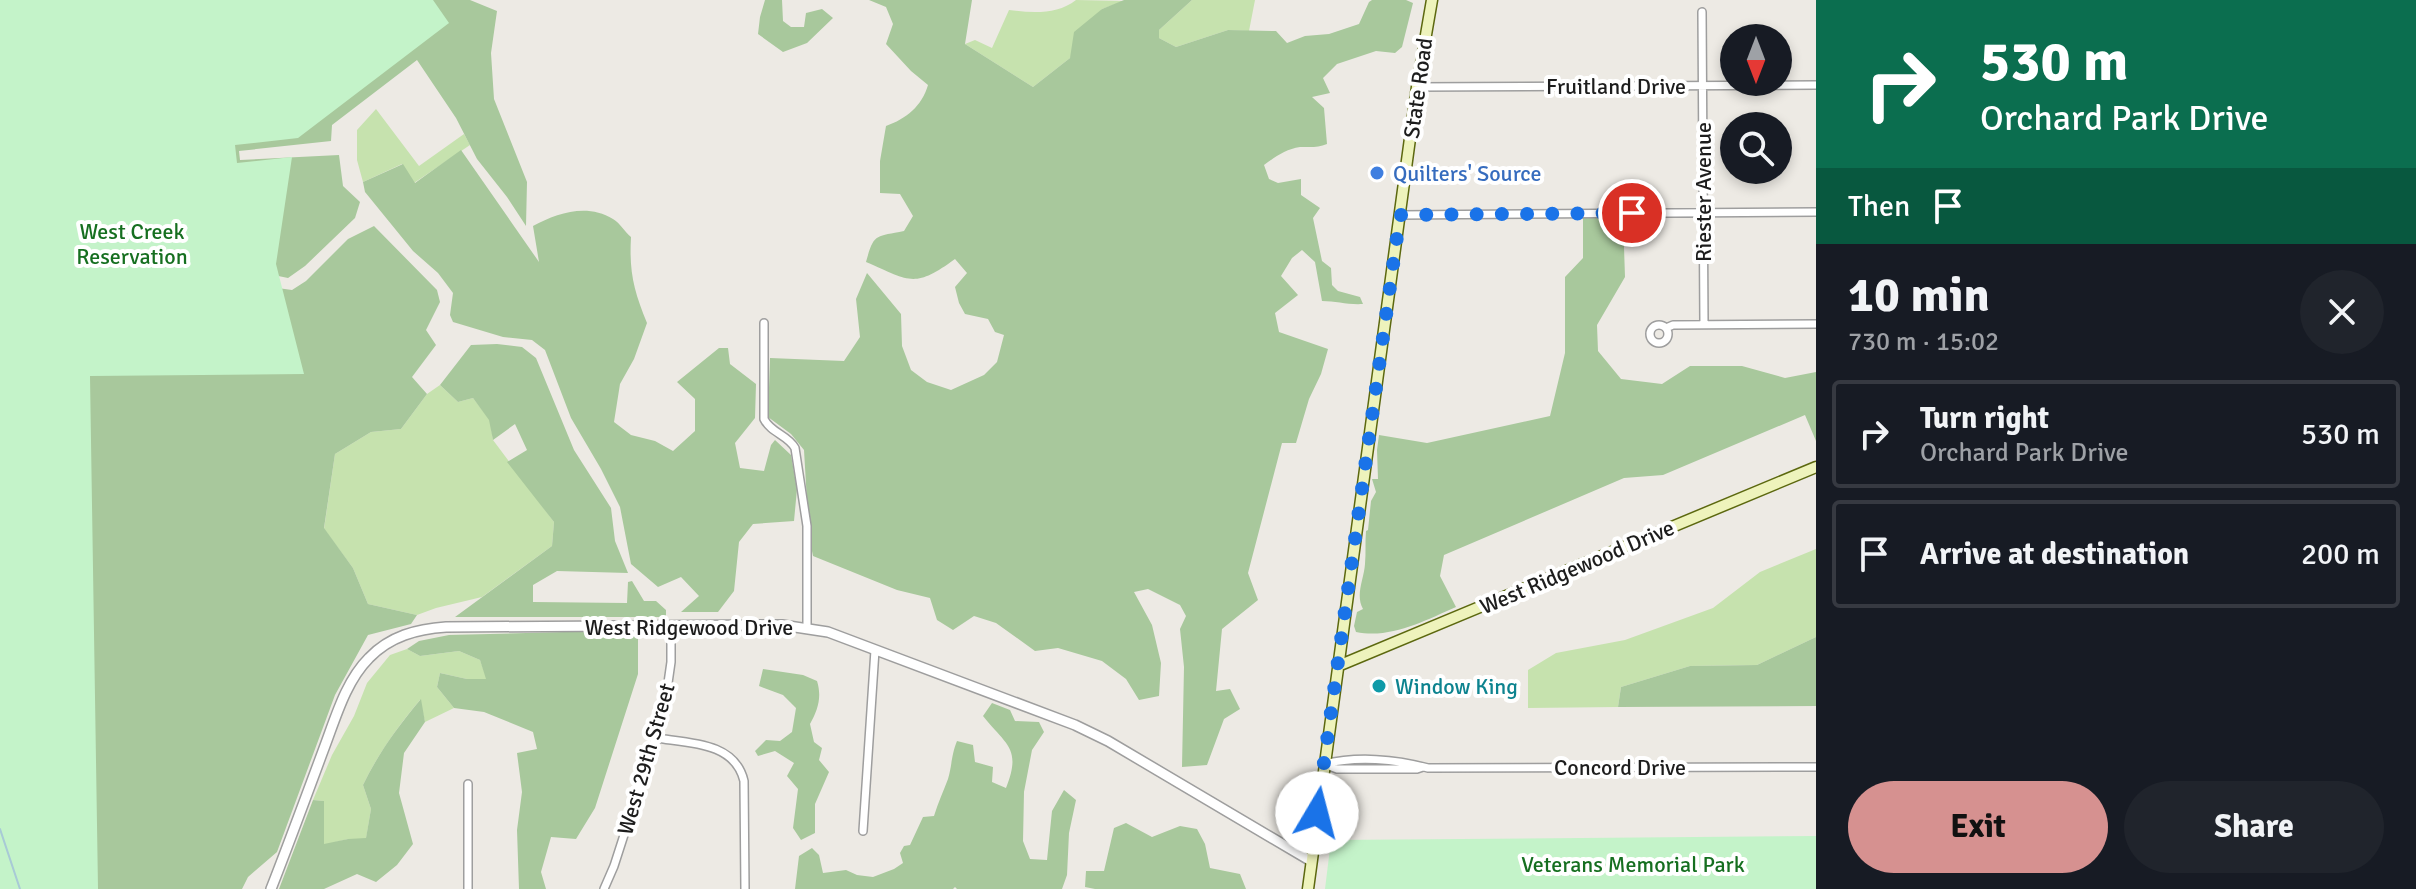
<!DOCTYPE html>
<meta charset="utf-8">
<style>
body{margin:0;font-family:Signika,sans-serif;background:#20242c;color:#f1f3f6;height:100vh;display:flex;flex-direction:column;font-size:30px;white-space:nowrap}
*{box-sizing:border-box;margin:0}
p{font-size:26px;color:#9ea1a6}
.icon{flex:none;width:44px;height:44px;fill:none;stroke:currentColor;stroke-width:2;stroke-linecap:round;stroke-linejoin:round}
.map{position:relative;flex:1;overflow:hidden}
.panel{display:flex;flex-direction:column;background:#171b24;width:600px}
.panel>*{flex:none}
.hud{background:#0b6e4f;color:#fff;overflow:hidden}
.needle{width:52px;rotate:180deg}
.tools{position:absolute;left:1720px;top:24px;display:grid;gap:16px}
.tools a{display:grid;place-items:center;width:72px;height:72px;border-radius:50%;background:#171b24;box-shadow:0 4px 12px #0003;font-size:40px}
.pin{position:absolute;display:grid;place-items:center;width:68px;height:68px;color:#fff;margin:-34px;border:4px solid #fff;border-radius:50%;box-shadow:0 2px 8px #0007}
.me{position:absolute;width:88px;margin:-44px;rotate:8deg;stroke-linejoin:round;filter:drop-shadow(0 0 6px #0008)}
.turn{display:flex;align-items:center;gap:28px;height:168px;padding:0 32px;font-size:36px}
.turn .icon{width:104px;height:104px;stroke-width:2.5}
.turn b{display:block;font-size:56px;line-height:68px}
.then{display:flex;align-items:center;height:76px;padding:0 32px;background:#0003;gap:16px;font-size:30px}
.round{display:grid;place-items:center;flex:none;width:84px;height:84px;border-radius:42px;background:#20242c}
.summary{display:flex;align-items:center;justify-content:space-between;height:136px;padding:0 32px}
h1{font-size:48px;font-weight:800;line-height:60px}
.primary-button{display:flex;gap:16px;margin-top:auto;padding:16px 32px}
.primary-button a{flex:1;height:92px;border-radius:48px;background:#d69190;color:#111;font-size:32px;font-weight:800;line-height:92px;text-align:center}
.primary-button a+a{background:#20242c;color:#f1f3f6}
ul{padding:0;list-style:none}
li{display:flex;align-items:center;gap:24px;height:108px;margin:0 16px 12px;padding:0 16px;border:4px solid #363941;border-radius:8px}
li div{flex:1}
li b{display:block;font-size:30px}
li em{font-style:normal}
main{display:flex;flex:1;min-height:0}
.map>svg:first-child{display:block}
.grass{fill:#c6e2ae}
.forest{fill:#a8c89c}
.park{fill:#c4f3c9}
.lines{fill:none;stroke-linecap:round;stroke-linejoin:round}
.stream{stroke:#a8cad6;stroke-width:2}
.minor-casing{stroke:#9e9e9e;stroke-width:10}
.tertiary-casing{stroke:#9e9e9e;stroke-width:12}
.secondary-casing{stroke:#5c680f;stroke-width:13}
.minor{stroke:#fff;stroke-width:7}
.tertiary{stroke:#fff;stroke-width:9}
.secondary{stroke:#eef3bc;stroke-width:10}
.route{stroke:#1a73e8;stroke-width:14;stroke-dasharray:0 25.2}
.shop-dot{fill:#3f7fe0;stroke:#fff;stroke-width:3}
.culture-dot{fill:#0f9aa8;stroke:#fff;stroke-width:3}
.labels{text-anchor:middle;dominant-baseline:central;stroke-width:8;stroke-linejoin:round;paint-order:stroke}
.street-label{font-size:22px;fill:#1d1d1d;stroke:#fff}
.shop-label{font-size:22px;fill:#366cbe;stroke:#fff;text-anchor:start}
.park-label{font-size:22px;fill:#166f20;stroke:#fff}
.culture-label{font-size:22px;fill:#0d838f;stroke:#fff;text-anchor:start}
</style>
<main>
<div class="map">
<svg width="1816" height="889" viewBox="0 0 1816 889">
<rect width="100%" height="100%" fill="#edeae4"/>
<path class="grass" d="M1076 0 1124 1 1102 9 1070 58 1033 87 965 44 975 40 992 48 1009 10C1032 13 1057 15 1076 0Z
M1192 0H1255L1249 31 1228 30 1176 47 1159 38V30Z
M376 109 419 166 464 134 470 145 414 183 402 164 363 182 357 160V130Z
M440 385 458 402 473 398 490 420 493 440 554 522 552 546 482 597 436 608 417 615 368 604 353 568 324 529 335 454 371 432 401 429 427 394Z
M1816 549V637L1757 665 1690 666 1621 687 1618 707 1528 708V670L1556 653 1625 640 1713 608 1760 572Z
M407 649 420 656 459 651 480 660 487 679H467L440 673 437 687 454 708 425 722 420 700C398 726 378 754 363 785L371 809 366 839H348L324 845V801L313 800 332 755 354 716 367 683 390 655Z"/>
<path class="forest" d="M0 0H470L497 11 491 53 494 99 527 182 526 226 507 197 477 159 456 118 417 60 332 125 331 141 239 151 240 160 339 155 343 186 360 202 355 218 305 266 288 278 234 267Z
M765 0H782L783 21 791 27H804L806 13 822 9 833 18 807 43 783 52 758 34 760 17Z
M869 0H972L965 44 1033 87 1070 58 1074 32 1102 9 1124 0H1192L1159 30V38L1176 47 1228 30 1276 31 1287 43 1305 36 1329 34 1359 24 1369 2 1372 0H1406L1413 3 1402 47 1395 53 1376 51 1337 64 1323 78 1330 93 1312 97 1324 108 1327 144C1318 148 1310 147 1300 147 1286 149 1275 157 1264 165L1269 179 1278 183 1301 179V195L1320 208 1313 218 1322 261 1331 268 1332 285 1338 291 1360 297 1363 304C1348 305 1336 301 1322 301L1315 262 1302 250 1292 258 1281 276 1298 295 1275 313 1279 332 1328 349 1321 374 1309 399 1296 443H1282L1248 573 1258 600 1222 629 1216 691 1230 689 1240 709 1224 719 1207 765 1182 767 1184 667 1180 629 1186 616 1180 605 1148 589 1134 592 1152 625 1161 663 1159 696 1139 700 1126 679 1102 661 1058 648 1035 651 996 623 974 616 953 630 937 620 930 598 897 590 813 556 809 536 804 450 791 434 768 417 770 358 844 361 860 337 856 299 867 273 901 314 902 346 911 370 927 382 951 390 984 375 997 362 1004 335 995 332 988 319 965 314 959 303 955 287 967 273 955 259C914 289 910 281 866 262 874 233 875 237 904 231L913 216 900 194 880 193V161L886 126C906 119 922 106 928 85L911 71 886 44 893 24 886 7Z
M461 150 539 262 533 226C557 213 587 203 613 219 620 223 625 232 631 237 629 273 634 291 647 323L634 359 620 384 614 422 631 435 655 441 673 451 695 431V399L677 382 719 348H728L730 364 756 384 755 418 735 443 740 468 764 471 771 445 775 440 791 455 797 489 794 521 753 524 739 542 734 591 718 612H681L699 596 681 577 658 587 631 564 620 507 601 469 571 418 545 350 532 340 503 337 453 322 450 315 453 293 438 273 413 251 365 192 363 182 403 164 415 183Z
M1623 217 1625 277 1597 325 1598 351 1621 379 1662 384 1690 366H1742L1785 378 1816 372V441L1805 415 1663 475 1624 478 1444 555 1440 576 1456 607C1424 621 1391 639 1356 632L1354 626 1357 612 1363 609C1355 595 1364 579 1365 564 1366 553 1365 542 1366 531L1368 530 1371 501 1376 492 1372 479H1378L1377 450 1379 435 1427 443 1550 416 1565 353V277L1583 258V218Z
M374 226 437 290 440 302 426 330 436 345 412 377 427 394 401 429 371 432 335 454 324 528 353 568 368 604 417 615 411 624 368 635 335 695 277 852 248 877 242 889H46L0 341 233 282 292 290 306 281 348 239Z
M497 344 522 347 536 358 574 450 611 508 615 541 628 573 557 571 533 585V602L627 603 628 582 632 581 644 601H656L666 610V617H455L552 546 554 522 507 462 527 450 515 424 493 440 489 420 473 398 458 402 440 385 471 345Z
M638 630V674L595 808 576 839 551 837 541 872 546 889H519L517 830 522 792 517 753 537 749 533 732 484 712 454 708 437 687 440 673 467 679H486L480 660 459 651 420 656 407 649 419 641 449 635Z
M1816 637V706L1618 707 1621 687 1690 666 1757 665Z
M763 669 803 675 817 681C822 697 818 710 810 724L814 742 822 748 819 760 829 772 815 804V833L801 840 793 828 798 789 787 776 794 763 775 751 758 756 755 751 766 740 780 741 792 732 796 708 783 695 759 686Z
M421 699 425 722 404 753 399 793 413 844 397 865 376 882 357 874 324 889H279L313 800 324 801V844L348 839 366 838 371 809 363 785C378 754 398 726 421 699Z
M992 703 1010 710 1015 721 1039 722 1044 732 1032 750 1024 792 1023 841 1030 859 1047 860 1052 811 1064 790 1076 800 1069 833 1067 875 1062 889H957L955 887 953 889H795L799 856 812 848 819 855 823 873 846 870 857 875 873 877 894 869 903 863 900 853 904 846 910 845 923 817 934 816C938 803 943 792 948 779 952 766 951 756 957 741L973 745 975 762 993 767 992 782 1006 788C1022 748 1006 745 983 716Z
M1126 823 1152 837 1180 826 1197 829 1205 844 1210 868 1240 874 1246 889H1095L1085 887 1086 871H1104L1114 828Z"/>
<path class="park" d="M0 0H433L449 23 298 138 235 145 237 163 292 157 276 264 304 374 90 376 98 889H0Z
M1816 836V889H1325L1331 840Z"/>
<g class="lines">
<path class="stream" d="M0 829 20 889"/>
<defs>
<path id="minor" d="M1702 12 1704 325
M1417 87 1816 85
M1400 215 1816 212
M764 323V419C771 433 788 435 795 448L807 526V628
M1650 334a9 9 0 1 1 18 0a9 9 0 1 1-18 0Z
M1666 328 1673 325 1816 324
M656 738C689 743 735 742 744 781L745 889
M1324 764C1357 756 1395 759 1428 768L1816 767
M1324 764 1337 769H1417L1423 767
M468 784V889
M863 831 875 650
M604 889 614 866 664 711 671 662V626"/>
<path id="tertiary" d="M271 889C289 843 306 797 323 751 335 720 345 682 369 658 390 636 417 629 446 627L782 625 828 632 1075 725 1108 741 1311 861"/>
<path id="secondary" d="M1338 666 1816 467
M1308 889 1417 87 1432 0"/>
</defs>
<use href="#minor" class="minor-casing"/>
<use href="#tertiary" class="tertiary-casing"/>
<use href="#secondary" class="secondary-casing"/>
<use href="#minor" class="minor"/>
<use href="#tertiary" class="tertiary"/>
<use href="#secondary" class="secondary"/>
</g>
<g class="lines">
<path class="route" d="M1317 813 1400 215 1632 213"/>
</g>
<circle class="shop-dot" cx="1377" cy="173" r="8"/>
<circle class="culture-dot" cx="1379" cy="686" r="8"/>
<g class="labels">
<g class="street-label">
<text x="1616" y="86">Fruitland Drive</text>
<text transform="translate(1418 88) rotate(-82)">State Road</text>
<text transform="translate(1703 192) rotate(-90)">Riester Avenue</text>
<text transform="translate(1577 567) rotate(-23)">West Ridgewood Drive</text>
<text x="689" y="627">West Ridgewood Drive</text>
<text transform="translate(646 759) rotate(-74)">West 29th Street</text>
<text x="1620" y="767">Concord Drive</text>
</g>
<g class="shop-label">
<text x="1393" y="173">Quilters' Source</text>
</g>
<g class="park-label">
<text x="132" y="231">West Creek<tspan x="132" dy="25">Reservation</tspan></text>
<text x="1633" y="864">Veterans Memorial Park</text>
</g>
<g class="culture-label">
<text x="1395" y="686">Window King</text>
</g>
</g>
</svg>
<div class="tools">
<a><svg class="needle" viewBox="-14 -14 28 28"><path d="M0-13l5 13h-10z" fill="#e53935"/><path d="M0 13l5-13h-10z" fill="#9ea1a6"/></svg></a>
<a><svg class="icon" aria-label="search" viewBox="0 0 24 24"><circle cx="10" cy="10" r="6"/><path d="M15 15l6 6"/></svg></a>
</div>
<div class="pin" style="left:1632px;top:213px;background:#d93025"><svg class="icon" aria-label="arrive" viewBox="0 0 24 24"><path d="M6 21V4h12l-3 4 3 4H6"/></svg></div>
<svg class="me" style="left:1317px;top:813px" viewBox="-20 -20 40 40"><circle r="19" fill="#fff"/><path d="M0-13L10 11 0 6-10 11z" fill="#1a73e8"/></svg>
</div>
<section class="panel">
<div class="hud">
<div class="turn"><svg class="icon" aria-label="right" viewBox="0 0 24 24"><path d="M7 20v-9h11M14 6l5 5-5 5"/></svg><div><b>530 m</b>Orchard Park Drive</div></div>
<div class="then">Then<svg class="icon" aria-label="arrive" viewBox="0 0 24 24"><path d="M6 21V4h12l-3 4 3 4H6"/></svg></div>
</div>
<div class="summary"><div><h1>10 min</h1><p>730 m · 15:02</p></div><a class="round"><svg class="icon" aria-label="close" viewBox="0 0 24 24"><path d="M6 6l12 12M18 6L6 18"/></svg></a></div>
<ul>
<li><svg class="icon" aria-label="right" viewBox="0 0 24 24"><path d="M7 20v-9h11M14 6l5 5-5 5"/></svg><div><b>Turn right</b><p>Orchard Park Drive</p></div><em>530 m</em></li>
<li><svg class="icon" aria-label="arrive" viewBox="0 0 24 24"><path d="M6 21V4h12l-3 4 3 4H6"/></svg><div><b>Arrive at destination</b></div><em>200 m</em></li>
</ul>
<div class="primary-button"><a>Exit</a><a>Share</a></div>
</section>
</main>
